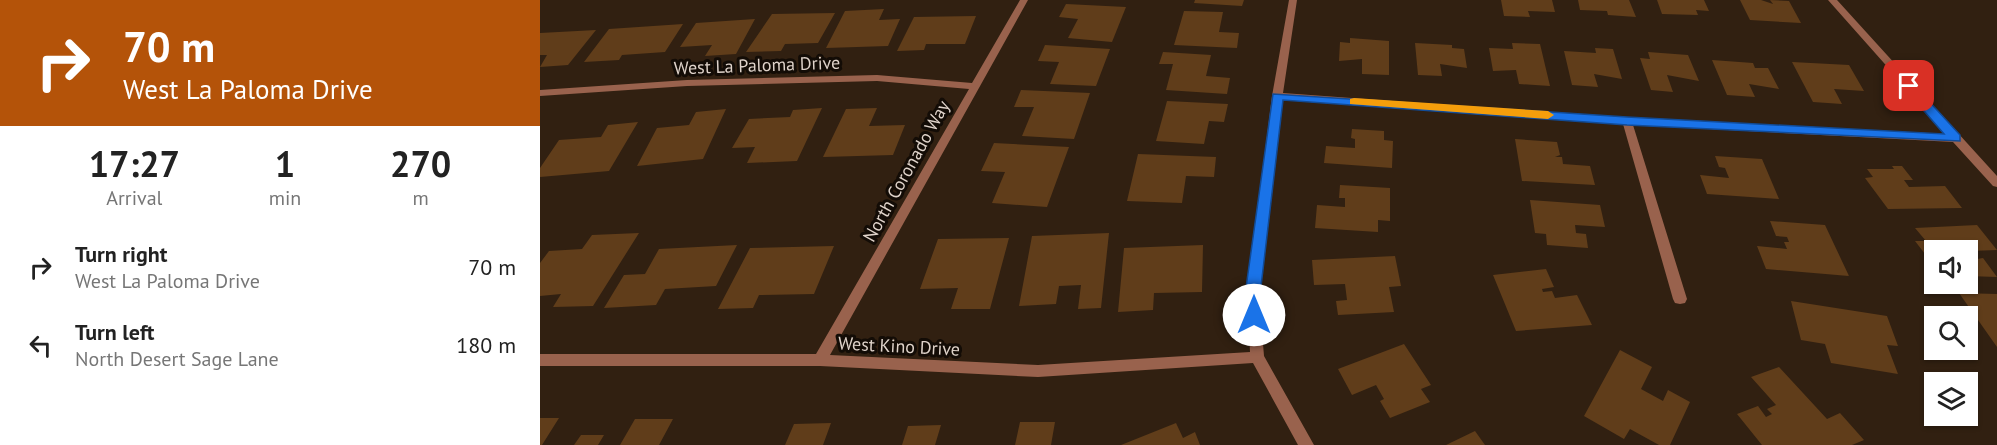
<!DOCTYPE html>
<style>
body{margin:0;font-family:"PT Sans",sans-serif;background:#f6f6f6;color:#222;height:100vh;display:flex;flex-direction:column;font-size:22px;white-space:nowrap}
*{box-sizing:border-box;margin:0}
p{font-size:20px;color:#767676}
.icon{flex:none;width:33px;height:33px;fill:none;stroke:currentColor;stroke-width:2;stroke-linecap:round;stroke-linejoin:round}
.map{position:relative;flex:1;overflow:hidden}
.panel{display:flex;flex-direction:column;background:#fff;width:540px}
.panel>*{flex:none}
.banner{background:#b45309;color:#fff;overflow:hidden}
.controls{position:absolute;left:1384px;top:240px;display:grid;gap:12px}
.controls a{display:grid;place-items:center;width:54px;height:54px;border-radius:0px;background:#fff;box-shadow:0 2px 4px #0004;font-size:30px}
.pin{position:absolute;display:grid;place-items:center;width:51px;height:51px;color:#fff;margin:-26px;border-radius:12px;box-shadow:0 3px 9px #0006}
.me{position:absolute;width:66px;margin:-33px;rotate:0deg;stroke-linejoin:round;filter:drop-shadow(0 0 4px #0008)}
.turn{display:flex;align-items:center;gap:21px;height:126px;padding:0 24px;font-size:27px}
.turn .icon{width:78px;height:78px;stroke-width:2.5}
.turn b{display:block;font-size:42px;line-height:51px}
.eta{display:flex;justify-content:space-evenly;align-items:center;height:102px;text-align:center}
.eta b{font-size:36px;font-weight:800;line-height:42px}
ul{padding:0;list-style:none}
li{display:flex;align-items:center;gap:18px;height:78px;padding:0 24px}
li div{flex:1}
li b{display:block;font-size:22px}
li em{font-style:normal}
main{display:flex;flex:1;min-height:0}
.map>svg:first-child{display:block}
.building{fill:#603d1a}
.lines{fill:none;stroke-linecap:round;stroke-linejoin:round}
.street{fill:#99624d;fill-rule:evenodd}
.route{fill:#1a73e8;stroke:#114b97;stroke-width:1.5}
.slow{fill:#f59e0b}
.labels{text-anchor:middle;dominant-baseline:central;stroke-width:6;stroke-linejoin:round;paint-order:stroke}
.street-label{font-size:18px;fill:#dfd3ca;stroke:#130c06}
</style>
<main>
<section class="panel">
<div class="banner">
<div class="turn"><svg class="icon" aria-label="right" viewBox="0 0 24 24"><path d="M7 20v-9h11M14 6l5 5-5 5"/></svg><div><b>70 m</b>West La Paloma Drive</div></div>
</div>
<div class="eta">
<div><b>17:27</b><p>Arrival</p></div>
<div><b>1</b><p>min</p></div>
<div><b>270</b><p>m</p></div>
</div>
<ul>
<li><svg class="icon" aria-label="right" viewBox="0 0 24 24"><path d="M7 20v-9h11M14 6l5 5-5 5"/></svg><div><b>Turn right</b><p>West La Paloma Drive</p></div><em>70 m</em></li>
<li><svg class="icon" aria-label="left" viewBox="0 0 24 24"><path d="M17 20v-9H6M10 6l-5 5 5 5"/></svg><div><b>Turn left</b><p>North Desert Sage Lane</p></div><em>180 m</em></li>
</ul>
</section>
<div class="map">
<svg width="1457" height="445" viewBox="0 0 1457 445">
<rect width="100%" height="100%" fill="#312011"/>
<path class="building" d="M655 0H704L702 6 654 3Z
M961 0H1012L1015 12 988 11 990 17 964 16Z
M1038 0H1089L1096 17 1068 15 1067 11 1040 10Z
M1117 0H1164L1169 11 1156 10 1158 15 1122 14Z
M1200 0H1221L1233 4 1230 0 1249 1 1261 23 1210 20Z
M526 4 586 7 572 42 528 38 538 19 519 17Z
M344 9 339 20 360 19 348 46 286 48 305 11Z
M644 11 683 12 679 32 699 33 697 48 634 45Z
M295 13 278 43 245 44 241 51 206 52 232 14Z
M436 16 425 44H386L384 50 357 51 374 17Z
M215 19 196 54 165 56 172 45 140 47 156 23Z
M143 24 125 52 82 55 79 60 44 62 69 29Z
M56 30 28 65 0 67 7 55H0V33Z
M810 38 849 41V75L822 74V59L799 61 800 42 810 43Z
M875 43 912 45V48L924 49 927 68 900 64 902 76 878 75Z
M972 43 1000 44 1010 86 979 84 976 70 953 71 949 48 973 49Z
M505 45 570 49 556 86 510 84 519 62 498 61Z
M1055 48 1073 49 1082 79 1054 74 1058 87 1032 85 1024 51 1056 53Z
M623 52 671 55 666 76 690 78 687 94 626 90 633 64H619Z
M1108 52 1148 55 1159 81 1127 75 1133 92 1111 90 1100 58 1110 59Z
M1172 60 1213 63 1215 68H1228L1239 89 1209 84 1215 97 1187 95Z
M1252 62 1309 65 1324 91 1294 89 1302 104 1273 102Z
M481 90 550 93 534 139 482 136 494 107H474Z
M627 101 688 104 684 122 669 121 664 144 616 141Z
M282 108 257 161 207 163 215 147 192 148 209 119 250 117 253 110Z
M337 108 329 126 365 125 353 155 283 157 306 109Z
M186 109 163 159 97 166 117 128 149 125 156 112Z
M98 122 69 171 0 177V168L19 140 61 137 68 125Z
M812 129 844 131V140L853 141 852 168 784 163 786 146 815 148V139L811 138Z
M975 139 1017 142 1020 155 1015 157H1022L1023 164 1050 166 1055 185 982 181Z
M454 143 529 147 507 207 452 203 465 172 441 171Z
M598 154 676 157 674 177 646 176 642 203 587 201Z
M1175 156 1222 159 1239 199 1167 194 1160 175 1189 178 1185 168 1179 167Z
M1352 166H1362L1373 180H1364L1369 187 1405 186 1422 208 1348 209 1325 178 1333 177 1327 169H1354Z
M800 185 850 188V221L838 220V232L775 228 777 205 805 207V198H799Z
M990 200 1060 205 1065 227 1035 225 1036 233 1046 234 1048 248 1007 245 1006 234 995 233Z
M1230 221 1285 225 1309 276 1226 269 1217 246 1247 249 1244 242H1249L1247 237 1236 236Z
M1437 225 1457 250 1430 251 1437 259 1443 258 1457 277 1428 276V250H1395V267L1375 241H1386L1375 228Z
M99 233 53 306 13 307 21 294 0 296V263L9 251 42 249 52 235Z
M569 233 561 308 538 309 541 285 519 286 516 304 479 306 492 236Z
M469 238 450 309H411L418 288 380 289 398 239Z
M197 245 176 286 125 289 116 305 64 308 84 275 105 274 119 249Z
M663 245 662 292 614 293 613 310 578 312 584 248Z
M294 246 274 294 219 295 213 308 178 309 210 248Z
M855 256 861 286 849 287 854 312 798 315 796 301 807 300 805 284 774 285 772 260Z
M1006 269 1014 287 1002 289 1003 292 1012 291 1015 298 1037 295 1052 325 976 331 953 275Z
M1419 293 1457 294V347Z
M1251 301 1347 316 1358 346 1347 345 1358 374 1291 363 1285 344 1261 340Z
M864 344 891 385 881 389 890 402 850 418 840 401 844 399 836 385 812 395 798 369Z
M1080 350 1112 367 1101 389 1123 401 1128 390 1150 402 1130 445H1119L1090 429 1084 439 1044 416Z
M1239 367 1287 419 1300 413 1324 440 1312 445H1222L1197 414 1218 406 1226 417 1232 414 1227 409 1236 405 1211 377Z
M0 418H19L2 445H0Z
M95 419H133L119 445H80Z
M480 422H515L511 445H475Z
M291 423 283 445H245L254 424Z
M636 423 643 438 655 432 660 445H581Z
M401 425 395 445H362L368 426Z
M935 431 945 445H906Z
M41 435H64L58 445H34Z"/>
<g class="lines">
<path class="street" d="M480 0H488L290 355 498 365 710 352 707 295 732 96 749 0H757L743 93 1087 118 1407 134 1288 0H1297L1457 176V187L1453 186 1413 142 1093 125 1147 299 1145 303 1140 304 1135 303 1133 299 1083 124 742 100 719 295 724 356 774 445H758L713 363 498 377 280 366H0V354H276L429 89 337 81 147 86 0 96V90L147 80 337 75 432 83Z"/>
</g>
<path class="route" d="M1369 83 1373 84 1420 135V141L1087 125 743 100 720 295 722 315 714 322 706 315 705 295 733 94 1087 117 1404 134 1365 89 1363 86Z"/>
<path class="slow" d="M814 98 1008 111 1014 115 1008 119 810 104V99Z"/>
<g class="labels">
<g class="street-label">
<text transform="translate(217 65) rotate(-2)">West La Paloma Drive</text>
<text transform="translate(366 171) rotate(-61)">North Coronado Way</text>
<text transform="translate(359 346) rotate(3)">West Kino Drive</text>
</g>
</g>
</svg>
<div class="controls">
<a><svg class="icon" aria-label="sound" viewBox="0 0 24 24"><path d="M4 9h4l5-4v14l-5-4H4zM17 9q2 3 0 6"/></svg></a>
<a><svg class="icon" aria-label="search" viewBox="0 0 24 24"><circle cx="10" cy="10" r="6"/><path d="M15 15l6 6"/></svg></a>
<a><svg class="icon" aria-label="layers" viewBox="0 0 24 24"><path d="M12 4l9 5-9 5-9-5zM3 14l9 5 9-5"/></svg></a>
</div>
<div class="pin" style="left:1369px;top:86px;background:#d93025"><svg class="icon" aria-label="arrive" viewBox="0 0 24 24"><path d="M6 21V4h12l-3 4 3 4H6"/></svg></div>
<svg class="me" style="left:714px;top:315px" viewBox="-20 -20 40 40"><circle r="19" fill="#fff"/><path d="M0-13L10 11 0 6-10 11z" fill="#1a73e8"/></svg>
</div>
</main>
